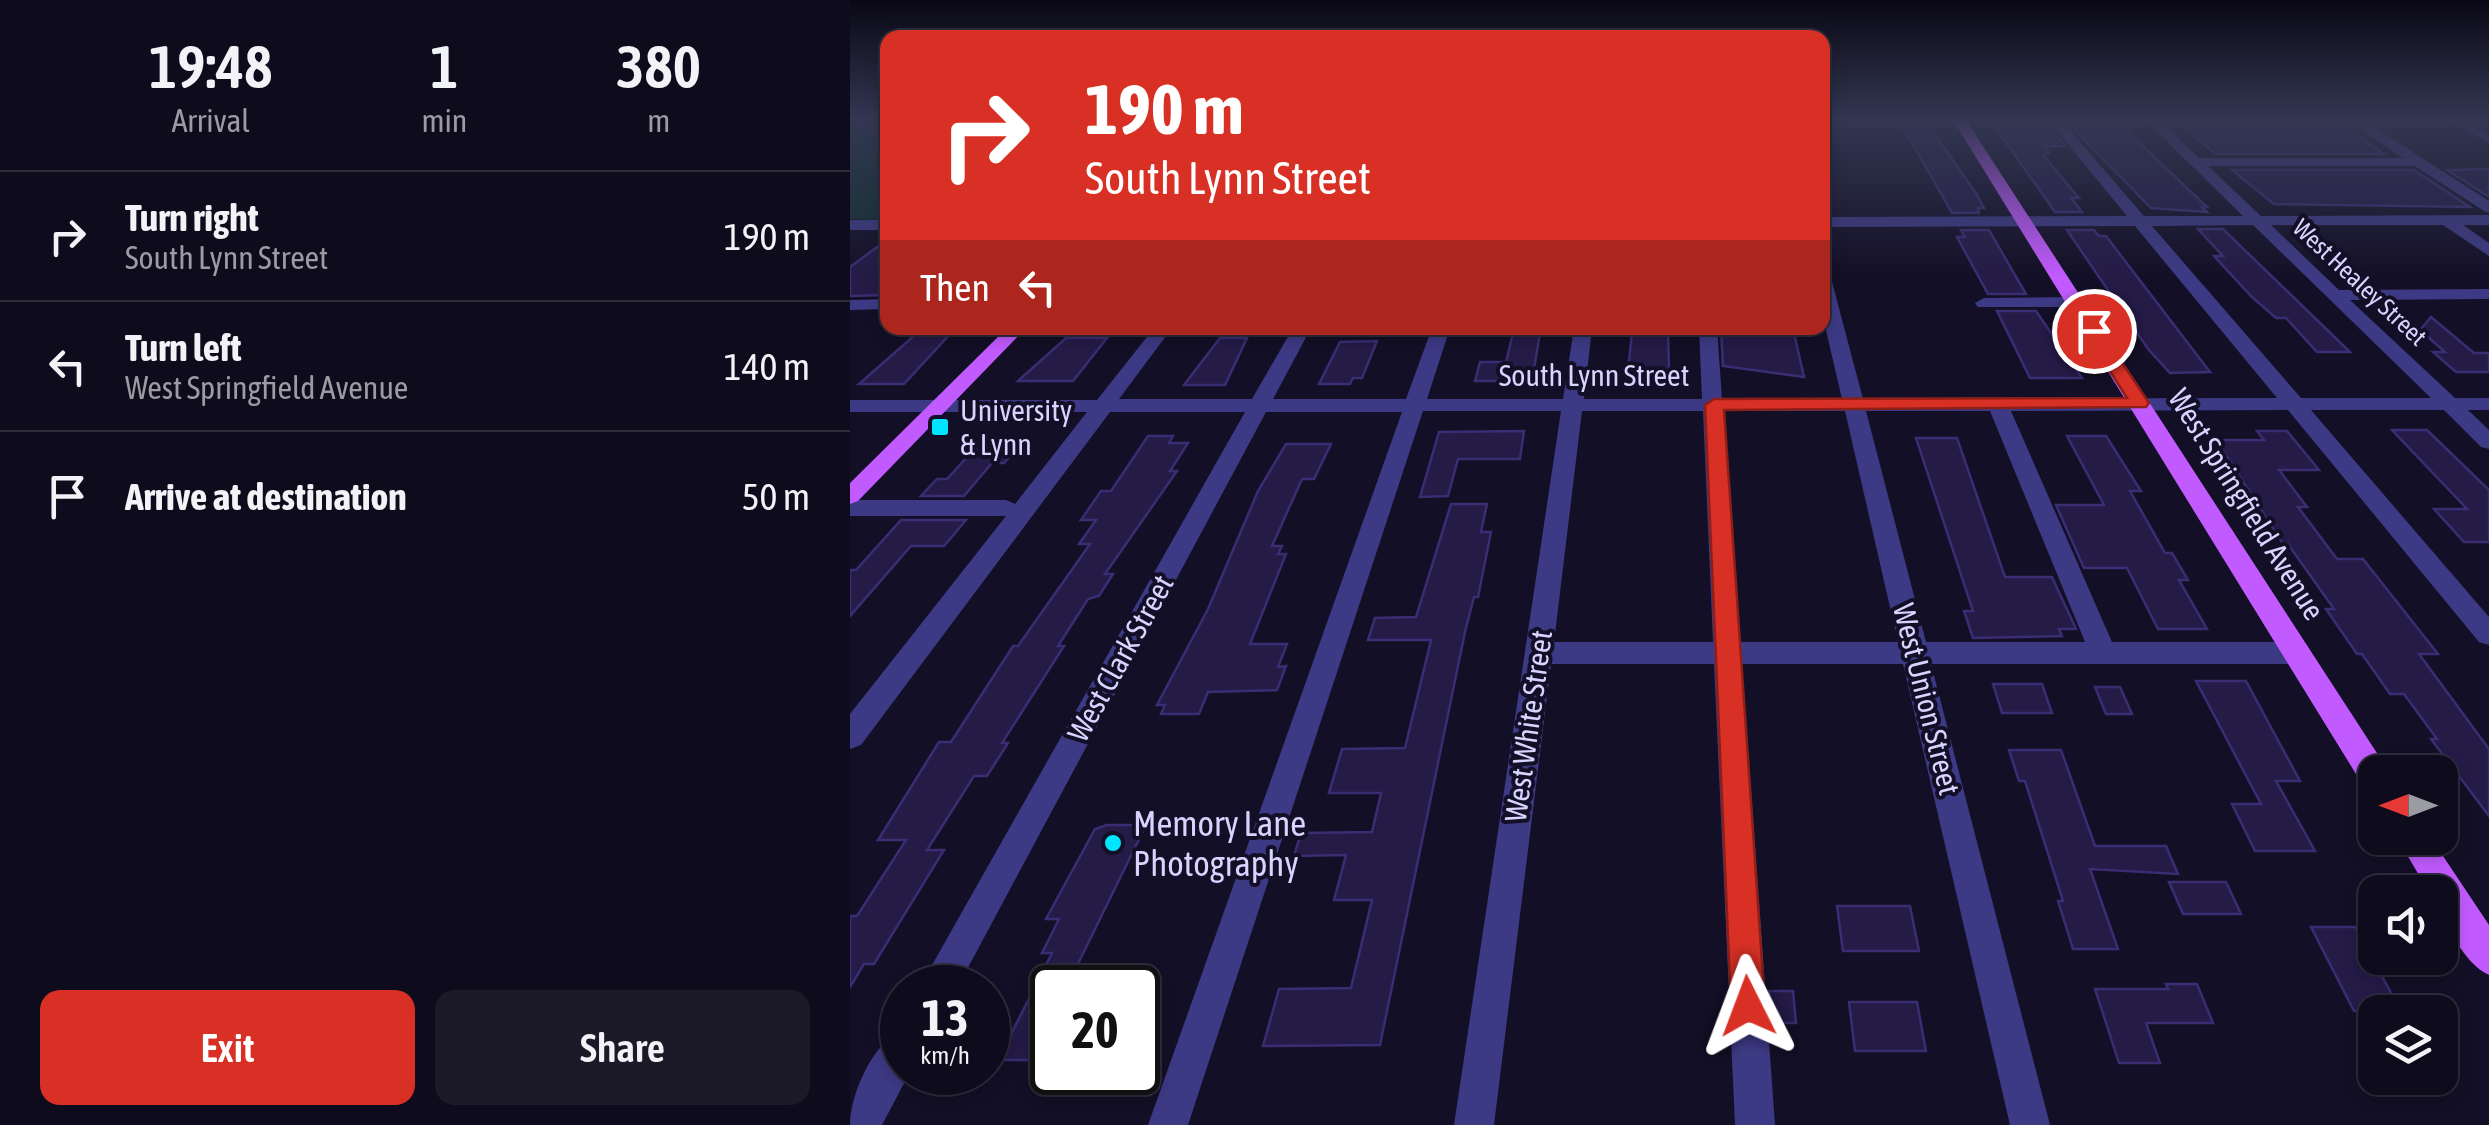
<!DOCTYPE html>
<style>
body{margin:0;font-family:"Asap Condensed",sans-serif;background:#1c1929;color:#f1f3f6;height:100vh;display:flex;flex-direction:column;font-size:38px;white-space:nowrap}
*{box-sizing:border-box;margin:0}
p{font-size:32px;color:#9b9ba3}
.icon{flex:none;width:55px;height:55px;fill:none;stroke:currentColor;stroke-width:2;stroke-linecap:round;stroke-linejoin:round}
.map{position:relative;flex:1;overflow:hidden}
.drawer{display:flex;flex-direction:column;background:#0e0b1c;width:850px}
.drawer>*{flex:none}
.top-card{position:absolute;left:30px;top:30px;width:950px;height:305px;border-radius:20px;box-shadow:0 5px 15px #0003,0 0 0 2px #2e2b3b;background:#d93025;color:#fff;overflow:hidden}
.needle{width:65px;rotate:270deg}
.fabs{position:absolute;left:1508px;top:755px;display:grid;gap:20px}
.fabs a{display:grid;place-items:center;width:100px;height:100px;border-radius:20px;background:#0e0b1c;box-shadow:0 5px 15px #0003,0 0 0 2px #2e2b3b;font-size:50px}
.speed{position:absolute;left:30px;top:965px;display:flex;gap:20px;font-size:50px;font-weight:700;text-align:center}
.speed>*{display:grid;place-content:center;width:130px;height:130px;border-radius:50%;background:#0e0b1c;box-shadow:0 5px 15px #0003,0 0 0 2px #2e2b3b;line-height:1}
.speed small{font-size:25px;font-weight:400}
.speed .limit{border:5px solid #111;border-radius:15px;background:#fff;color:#111}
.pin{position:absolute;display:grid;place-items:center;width:85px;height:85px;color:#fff;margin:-42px;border:5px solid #fff;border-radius:50%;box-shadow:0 2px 10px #0007}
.me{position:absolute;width:110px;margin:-55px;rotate:357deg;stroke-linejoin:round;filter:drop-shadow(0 0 8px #0008)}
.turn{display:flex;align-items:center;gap:35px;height:210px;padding:0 40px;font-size:45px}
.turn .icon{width:130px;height:130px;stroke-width:2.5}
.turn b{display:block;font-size:70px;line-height:85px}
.then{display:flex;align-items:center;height:95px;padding:0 40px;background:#0003;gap:20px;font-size:38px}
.eta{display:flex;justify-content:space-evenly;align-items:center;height:170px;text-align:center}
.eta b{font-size:60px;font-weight:600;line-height:70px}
.primary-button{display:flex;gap:20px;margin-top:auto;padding:20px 40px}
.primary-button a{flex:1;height:115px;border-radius:20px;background:#d93025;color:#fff;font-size:40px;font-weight:600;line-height:115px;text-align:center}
.primary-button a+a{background:#1c1929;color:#f1f3f6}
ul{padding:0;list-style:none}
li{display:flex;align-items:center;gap:30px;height:130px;padding:0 40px;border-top:2px solid #2e2b3b}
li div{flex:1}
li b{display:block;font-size:38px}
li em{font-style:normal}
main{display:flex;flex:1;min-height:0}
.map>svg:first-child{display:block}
.green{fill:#12302f}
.building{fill:#241b47;stroke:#3b2d73;stroke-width:2.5}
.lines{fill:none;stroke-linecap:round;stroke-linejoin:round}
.minor{fill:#3d3a85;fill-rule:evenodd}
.major{fill:#c25bff;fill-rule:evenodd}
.route{fill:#d93025;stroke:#8d1f18;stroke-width:2.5}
.poi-dot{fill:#00e5ff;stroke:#130f26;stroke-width:4}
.labels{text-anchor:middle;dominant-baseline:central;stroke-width:8;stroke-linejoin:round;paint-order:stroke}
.far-street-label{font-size:25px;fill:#d9d4ff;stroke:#130f26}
.street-label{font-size:30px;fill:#d9d4ff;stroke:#130f26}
.poi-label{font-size:30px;fill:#d9d4ff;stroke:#130f26;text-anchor:start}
.near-poi-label{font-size:35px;fill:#d9d4ff;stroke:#130f26;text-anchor:start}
</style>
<main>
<section class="drawer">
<div class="eta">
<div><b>19:48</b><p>Arrival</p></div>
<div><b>1</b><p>min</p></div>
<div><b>380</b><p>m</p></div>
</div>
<ul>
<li><svg class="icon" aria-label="right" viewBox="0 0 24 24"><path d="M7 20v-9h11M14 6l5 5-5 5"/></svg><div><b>Turn right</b><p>South Lynn Street</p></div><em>190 m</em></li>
<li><svg class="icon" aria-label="left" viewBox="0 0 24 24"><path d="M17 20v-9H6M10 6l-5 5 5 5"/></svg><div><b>Turn left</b><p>West Springfield Avenue</p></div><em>140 m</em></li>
<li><svg class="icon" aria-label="arrive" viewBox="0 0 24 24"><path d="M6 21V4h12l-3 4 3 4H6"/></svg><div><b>Arrive at destination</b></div><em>50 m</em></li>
</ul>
<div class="primary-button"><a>Exit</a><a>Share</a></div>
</section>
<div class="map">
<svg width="1639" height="1125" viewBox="0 0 1639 1125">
<rect width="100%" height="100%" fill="#130f26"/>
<path class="green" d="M0 120H37V220L0 219Z"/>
<path class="building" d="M1140 120 1199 127 1215 146H1194L1199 152 1194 156 1229 198H1221L1232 212H1205Z
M1490 124 1534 154H1365L1333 126Z
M1053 127H1080L1127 195 1134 208H1128L1129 213H1102Z
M1222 127H1273L1357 207H1352L1357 212 1301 208Z
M1639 169V197L1597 170Z
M1382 170H1564L1620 207 1424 204Z
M1348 229H1373L1500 352H1467L1436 318H1426L1402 297 1364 256H1373Z
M1111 230H1139L1176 294H1138L1107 237H1115Z
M1217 230H1244L1249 236H1256L1360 372 1320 373 1298 349Z
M38 239V295L0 296V267Z
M1147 311H1186L1232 378H1180Z
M1581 317 1624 353H1639V372H1606L1583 352H1595L1570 330Z
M871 328 944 333 954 377 873 366Z
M818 332 819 369H811L812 373 778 370 782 333Z
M663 333H690L682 381H625L630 362H656Z
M66 334H100L54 384H9Z
M216 338H257L223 381H168Z
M370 338H397L375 385H334Z
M527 341 512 378H503L500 384H469L490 342Z
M1542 430H1577L1639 490V542H1614L1584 509H1617Z
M674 431 670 459H608L598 496 570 497 589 432Z
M1407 431H1437L1469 470H1429L1457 507H1448L1487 559H1513L1588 654H1569L1639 749V816L1581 739H1587L1554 694H1540L1512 654H1507L1476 609H1484L1438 544H1433L1366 440H1414Z
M298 436H323L319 443H338L320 471H327L255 574H263L249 596 238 599 208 646H214L152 743H158L137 776H124L77 850H94L24 964H14L0 987V916H7L56 840H28L89 742H101L163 646H168L240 544H229L246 520H231L251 491H261Z
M1217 436H1256L1291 491H1280L1315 553H1322L1338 580H1329L1357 629H1308L1277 568H1234L1206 505H1254Z
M1066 438H1107L1155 577H1202L1226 629H1209L1212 636 1123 638 1114 611H1123Z
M130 443H172L154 463H142L114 496H71L87 479H97Z
M436 444H481L464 479H452L422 546H432L428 554H436L400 644H437L428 667 436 666 427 690 358 692 349 714H311L315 705H307L358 609 408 491Z
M601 504H637L631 532H641L628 597H624L615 632 530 1045 413 1046 429 989 501 988 522 900H484L496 855 444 856 451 833 522 832 531 793H479L492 749 555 748 581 640H518L525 618 566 617Z
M51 520H116L94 546H61L0 616V570H6Z
M1346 681H1396L1450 781H1426L1465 851H1405L1382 804H1411Z
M1143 684H1192L1202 713H1152Z
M1245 687H1270L1282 714H1256Z
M1159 750H1211L1245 846H1316L1328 874 1240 869 1268 949H1223L1208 901H1213L1175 781H1169Z
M257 825H296L221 978H202V1060H148L202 953H192L209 919H196L245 829Z
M1319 882H1376L1391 914H1333Z
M987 906H1060L1069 951H993Z
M1461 927H1505L1551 1011H1504Z
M1316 984H1347L1363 1023H1296L1310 1063H1269L1245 989H1318Z
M919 991H943L946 1023H921Z
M999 1002H1067L1076 1051H1005Z"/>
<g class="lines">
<path class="minor" d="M1198 120H1211L1294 216H1393L1295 120H1309L1349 158H1553L1498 120H1513L1639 201V213L1634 211 1565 166H1358L1411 216 1639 215V225H1613L1639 243V256L1593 225H1421L1489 290 1639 289V299L1500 300 1605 398H1639V410H1618L1639 430V449L1631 447 1594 410H1461L1639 617V645L1629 642 1438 410 1161 411 1262 642H1447L1457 645 1461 653 1457 661 1447 664H1081L1200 1125H1160L1053 664H892L925 1125H885L864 664H701L644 1125H604L711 411H573L338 1125H298L552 412H416L107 988H69L395 412H260L11 745 0 749V714L156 516H0V500H156L165 504 237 412H0V400H247L304 328H322L269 399H402L443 328H461L423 399H556L582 328H600L577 399H713L724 328H742L734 399H852L849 328H867L872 399H992L972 313V269L980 274 1013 399 1427 398 1285 226 972 227V217L1277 216ZM1403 225 1581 398H1451L1302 226ZM732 411H853L863 642H704ZM873 411H995L1048 642H890ZM1016 411H1140L1235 642H1076Z
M1600 120H1616L1639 134V143Z
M0 220H38V230H0Z
M1134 298 1225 297 1234 302 1225 307H1128L1125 303Z
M38 299V309L0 310V300Z
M52 1030V1072H60L32 1125H0C0 1095 23 1042 52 1030Z"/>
<path class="major" d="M1103 120H1116L1536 767 1538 772H1525V791L1514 787Z
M157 328H176L8 501 0 504V483Z
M1547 838H1581L1639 925V975C1614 964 1590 919 1590 892H1579Z"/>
</g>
<linearGradient id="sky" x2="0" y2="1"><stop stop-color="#0a0815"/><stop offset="0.43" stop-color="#333752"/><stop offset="1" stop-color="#333752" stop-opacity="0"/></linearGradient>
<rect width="1639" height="278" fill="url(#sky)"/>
<path class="route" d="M1238 328H1249L1299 403 1296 407 874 410 915 1006 910 1018 898 1023 886 1018 881 1006 855 405 864 399 1277 398 1235 331Z"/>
<g class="poi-dot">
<rect x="80" y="417" width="20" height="20" rx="5"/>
<circle cx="263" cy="843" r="10"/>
</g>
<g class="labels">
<g class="far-street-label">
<text transform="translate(1510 282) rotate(43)">West Healey Street</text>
</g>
<g class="street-label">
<text x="744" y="375">South Lynn Street</text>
<text transform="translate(1397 504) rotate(58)">West Springfield Avenue</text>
<text transform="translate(270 658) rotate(-61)">West Clark Street</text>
<text transform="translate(1077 699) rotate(76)">West Union Street</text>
<text transform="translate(678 726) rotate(-82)">West White Street</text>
</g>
<g class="poi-label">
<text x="110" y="410">University<tspan x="110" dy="34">&amp; Lynn</tspan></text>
</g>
<g class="near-poi-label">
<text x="283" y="823">Memory Lane<tspan x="283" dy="40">Photography</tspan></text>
</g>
</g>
</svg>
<div class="fabs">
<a><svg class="needle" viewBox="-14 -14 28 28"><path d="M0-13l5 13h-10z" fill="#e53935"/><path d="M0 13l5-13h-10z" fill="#9b9ba3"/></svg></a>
<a><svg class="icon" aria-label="sound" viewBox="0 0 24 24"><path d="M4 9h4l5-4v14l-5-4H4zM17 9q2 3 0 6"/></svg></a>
<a><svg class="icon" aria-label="layers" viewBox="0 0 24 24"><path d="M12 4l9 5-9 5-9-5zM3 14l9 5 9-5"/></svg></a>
</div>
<div class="speed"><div>13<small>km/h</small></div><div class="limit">20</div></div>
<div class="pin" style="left:1244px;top:331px;background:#d93025"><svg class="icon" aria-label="arrive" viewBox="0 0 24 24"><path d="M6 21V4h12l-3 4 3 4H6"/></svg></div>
<svg class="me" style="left:898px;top:1006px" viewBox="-20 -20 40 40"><path d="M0-17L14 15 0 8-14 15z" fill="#d93025" stroke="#fff" stroke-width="4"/></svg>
<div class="top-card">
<div class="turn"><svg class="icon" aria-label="right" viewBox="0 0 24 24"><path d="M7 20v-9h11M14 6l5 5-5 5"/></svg><div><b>190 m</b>South Lynn Street</div></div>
<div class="then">Then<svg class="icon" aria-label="left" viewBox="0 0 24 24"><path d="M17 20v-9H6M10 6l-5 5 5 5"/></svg></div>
</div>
</div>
</main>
